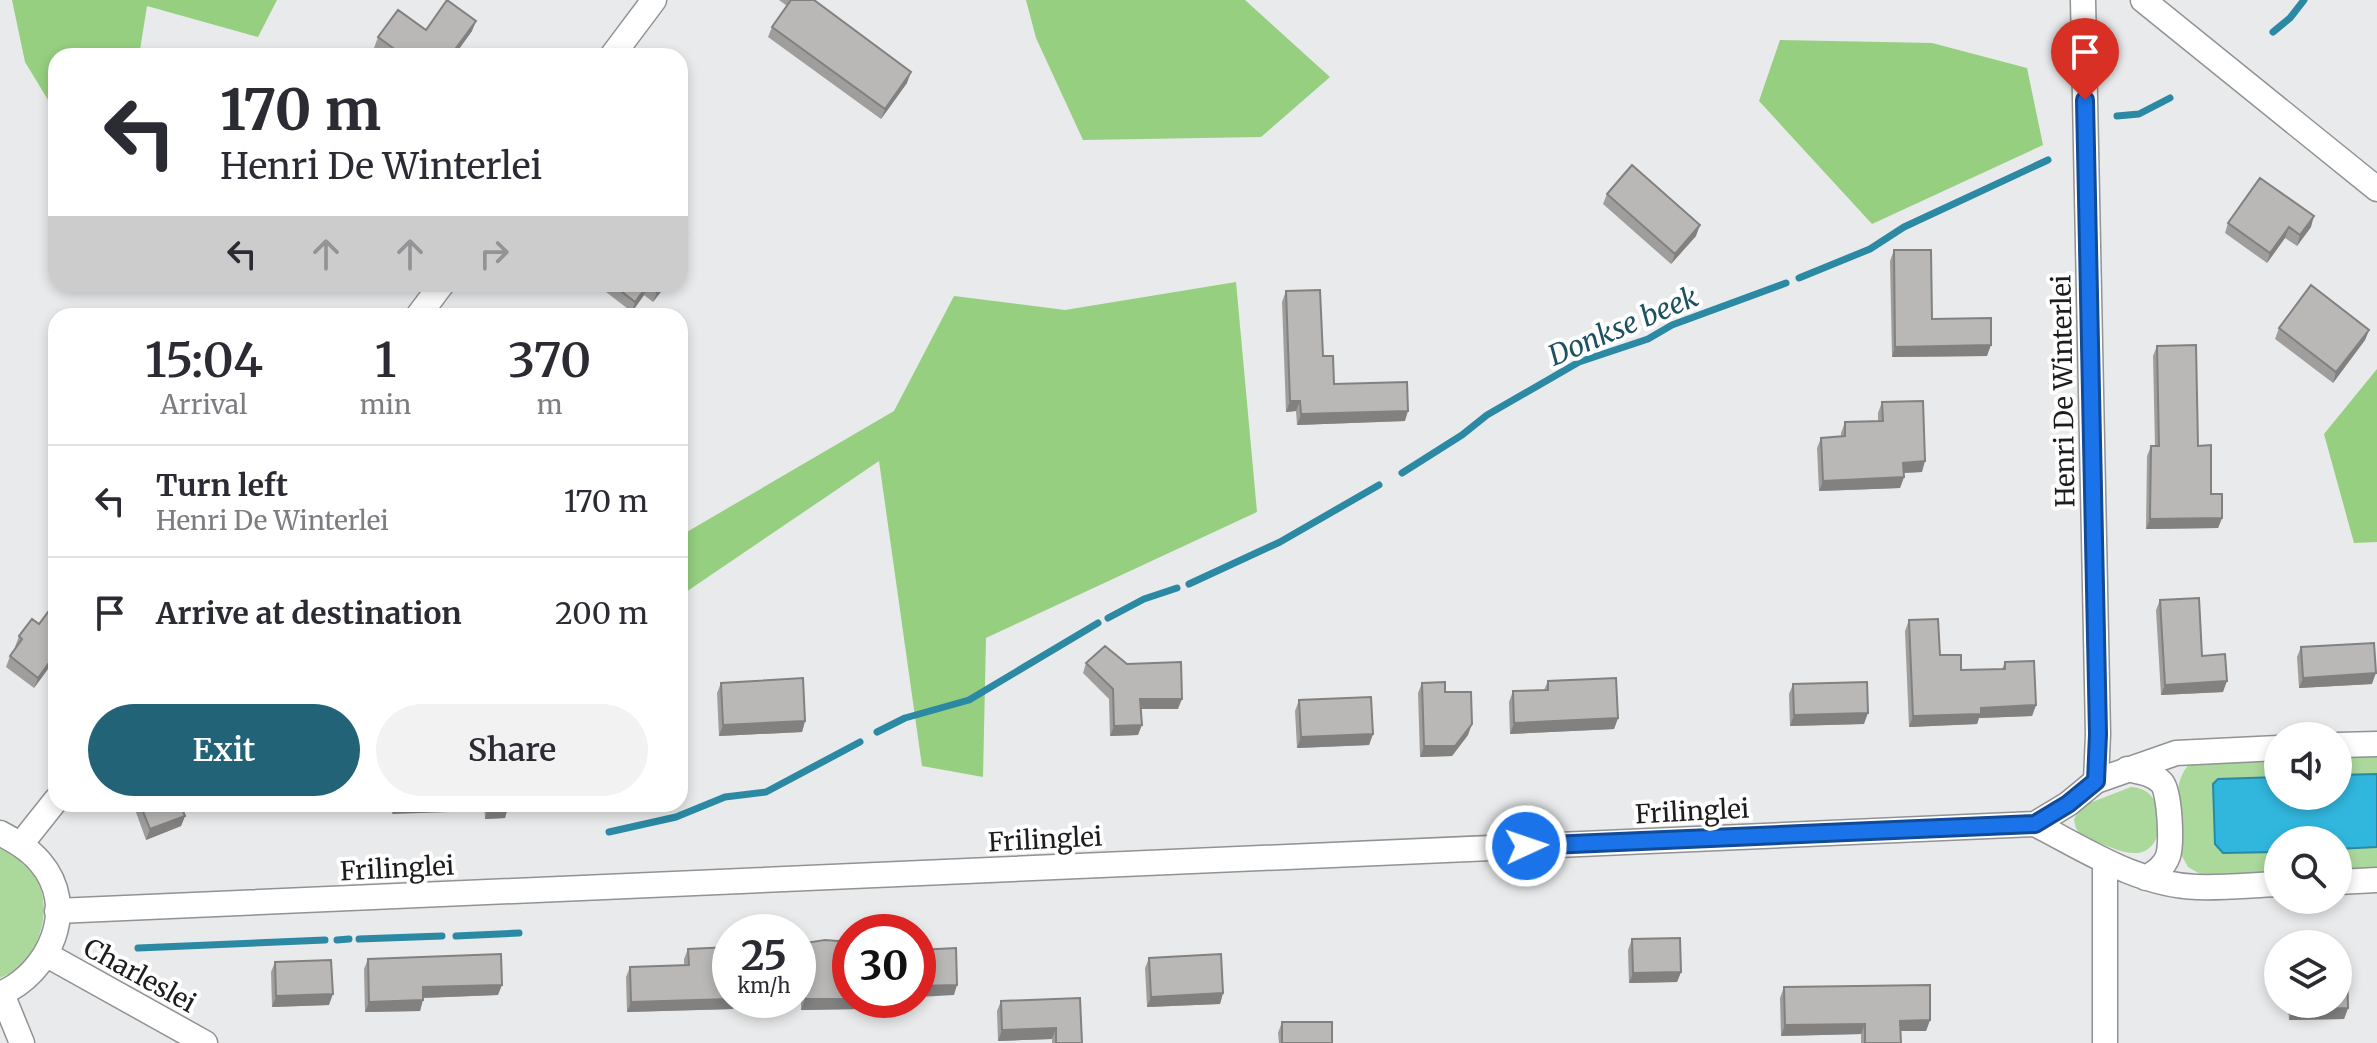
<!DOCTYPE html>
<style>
body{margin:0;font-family:Merriweather,serif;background:#f2f2f3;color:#2b2b33;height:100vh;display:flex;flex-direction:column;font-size:30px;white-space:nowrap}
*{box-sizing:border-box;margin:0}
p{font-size:26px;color:#7c7c81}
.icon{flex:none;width:44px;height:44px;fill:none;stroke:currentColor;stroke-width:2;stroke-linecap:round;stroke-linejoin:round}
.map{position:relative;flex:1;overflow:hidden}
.drawer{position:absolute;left:48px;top:308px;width:640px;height:504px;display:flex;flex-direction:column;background:#fff;border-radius:24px;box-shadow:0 4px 12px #0003}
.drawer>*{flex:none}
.guide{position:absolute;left:48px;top:48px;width:640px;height:244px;border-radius:24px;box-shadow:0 4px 12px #0003;background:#fff;color:#2b2b33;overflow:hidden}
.buttons{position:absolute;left:2264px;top:722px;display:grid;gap:16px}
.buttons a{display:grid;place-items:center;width:88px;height:88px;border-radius:50%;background:#fff;box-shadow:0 4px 12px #0003;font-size:40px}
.speed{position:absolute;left:712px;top:914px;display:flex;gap:16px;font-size:40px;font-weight:700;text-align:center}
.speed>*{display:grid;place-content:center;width:104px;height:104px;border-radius:50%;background:#fff;box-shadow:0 4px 12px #0003;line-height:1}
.speed small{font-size:20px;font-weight:400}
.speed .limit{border:12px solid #d22;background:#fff;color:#111}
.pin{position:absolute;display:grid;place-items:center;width:68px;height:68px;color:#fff;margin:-82px -34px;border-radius:50% 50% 50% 0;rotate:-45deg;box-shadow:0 0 8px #0007}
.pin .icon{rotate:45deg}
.me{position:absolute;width:88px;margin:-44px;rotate:87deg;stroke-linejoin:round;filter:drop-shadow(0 0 6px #0008)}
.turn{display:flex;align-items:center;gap:28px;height:168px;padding:0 40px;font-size:36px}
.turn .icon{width:104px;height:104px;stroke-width:2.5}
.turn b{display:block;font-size:56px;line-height:68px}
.lanes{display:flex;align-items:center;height:76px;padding:0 40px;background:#0003;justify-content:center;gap:40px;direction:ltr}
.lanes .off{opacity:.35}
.eta{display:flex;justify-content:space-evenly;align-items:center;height:136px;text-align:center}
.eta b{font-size:48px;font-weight:600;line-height:56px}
.cta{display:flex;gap:16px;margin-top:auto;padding:16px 40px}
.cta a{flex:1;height:92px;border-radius:48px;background:#236378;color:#fff;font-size:32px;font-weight:600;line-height:92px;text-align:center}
.cta a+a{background:#f2f2f3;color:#2b2b33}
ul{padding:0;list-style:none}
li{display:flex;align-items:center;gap:24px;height:112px;padding:0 40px;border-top:2px solid #e1e1e2}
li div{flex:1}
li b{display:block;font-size:30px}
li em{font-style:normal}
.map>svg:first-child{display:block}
.green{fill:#abd89b}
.forest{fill:#95cf7f}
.water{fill:#31b7de;stroke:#2b89a4;stroke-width:2}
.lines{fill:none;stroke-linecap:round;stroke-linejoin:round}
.stream{stroke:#2b89a4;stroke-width:7}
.minor-casing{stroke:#919293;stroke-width:27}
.minor{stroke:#fff;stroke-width:24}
.wall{fill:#9f9e9d}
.shaded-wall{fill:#828180}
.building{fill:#b9b8b7;stroke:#828180;stroke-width:2}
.route-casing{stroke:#114b97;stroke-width:20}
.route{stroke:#1a73e8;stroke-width:14}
.labels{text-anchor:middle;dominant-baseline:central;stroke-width:8;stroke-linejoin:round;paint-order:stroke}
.street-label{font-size:26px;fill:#1d1d1d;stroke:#fff}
.water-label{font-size:28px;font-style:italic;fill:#1d5162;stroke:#fff}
</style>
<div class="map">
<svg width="2377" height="1043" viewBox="0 0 2377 1043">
<rect width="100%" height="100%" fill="#e9eaeb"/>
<path class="green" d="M2377 751V868L2338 870V840H2278V873L2202 875 2188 867 2181 854C2180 828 2168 780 2192 762L2278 755V796H2338V753Z
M2131 787C2170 788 2167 852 2137 853 2124 854 2111 847 2099 843 2085 839 2076 836 2074 819L2082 806Z
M0 847C15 857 33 869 40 887 52 920 34 966 0 978Z"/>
<path class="forest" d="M12 0H277L258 37 147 6 139 56H56V113L25 62Z
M1026 0H1245L1330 77 1261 137 1083 140 1036 38Z
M1780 40 1932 43 2027 68 2043 145 1872 224 1759 101Z
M1236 282 1257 512 986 638 983 777 922 766 879 461 680 596V536L894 411 954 296 1065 310Z
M2377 369V542L2354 543 2324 434Z"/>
<path class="water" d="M2377 774V847L2338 849V840H2278V852L2223 853 2215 844 2213 784 2218 779 2278 777V796H2338V775Z"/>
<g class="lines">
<path class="stream" d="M2273 32 2290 18 2304 0
M2117 116 2139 114 2170 98
M1799 278 1870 249 1904 227 2048 160
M1402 473 1462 435 1487 415 1579 362 1648 339 1672 325 1786 283
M1189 584 1280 542 1379 485
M1108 618 1144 599 1177 588
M877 732 905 718 969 700 1098 623
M609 832 676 817 725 797 766 792 860 742
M456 936 519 933
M359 939 442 936
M337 940 349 939
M138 948 325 940"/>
<defs>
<path id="minor" d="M2083 0 2098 734 2096 781
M2143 0 2377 189
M612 56 654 0
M418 316 442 284
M2338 745 2377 744
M2127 769C2139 772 2153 773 2162 783 2170 793 2172 843 2168 856 2164 867 2156 872 2146 878
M2035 824C2086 850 2138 885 2197 887 2223 888 2251 885 2278 884
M0 833C15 841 29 849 40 862 79 907 50 973 0 994
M21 844 56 800
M2105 861V1043
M2338 882 2377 880
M57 911 2035 824 2068 804 2096 781 2176 753 2278 748
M47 955 205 1043
M2 994 22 1043"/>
</defs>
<use href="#minor" class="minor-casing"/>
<use href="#minor" class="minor"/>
</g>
<path class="wall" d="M779 0H814L907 83 881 119 768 37 772 27 787 6Z
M426 30 472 31 454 56H386L374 48 378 37Z
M1607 194 1696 236 1671 264 1603 204Z
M2228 223 2311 227 2297 246 2285 238 2267 263 2225 233Z
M1894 250 1932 319 1987 356 1892 357 1890 261Z
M609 284H667L653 302 644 295 632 312 606 292Z
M1286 291 1323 356 1334 384 1405 421 1297 425 1296 411 1286 412 1282 302Z
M2279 328 2369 330 2365 340 2333 383 2275 339Z
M2157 346 2198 446 2211 494 2222 518 2218 528 2146 529 2147 456 2151 446H2155L2153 356Z
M1882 402 1922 472 1904 473V477L1900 488 1819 491 1817 448 1821 438 1841 437V433L1845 422 1878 421V413Z
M2160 600 2202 656 2223 692 2161 695 2156 610Z
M56 605V658L34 688 6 667 10 656 16 648 15 647 19 636 39 624Z
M1909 620 1940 655 1961 670 2002 669 2005 662 2036 705 2032 716 1979 718 1977 724 1909 727 1905 631Z
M2301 647 2372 684 2299 688 2297 657Z
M1086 663 1178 709H1141L1138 735 1110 736 1109 699 1083 673Z
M1548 681 1618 718 1614 729 1510 734 1509 702 1513 691 1544 690Z
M721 683 805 721 802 732 719 736 717 693Z
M1422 683 1445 692 1468 735 1452 756 1420 757 1418 693Z
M1793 684 1864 724 1790 726 1789 694Z
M1299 700 1373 734 1369 745 1297 748 1295 711Z
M133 804H180L185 816 181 826 146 840Z
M484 804H508V807L505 818 485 819Z
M1632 939 1681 972 1677 982 1629 983 1628 950Z
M805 943 861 1009 801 1010V953Z
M688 949 730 1000H736L733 1009 627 1012 626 977 630 967 684 965V959Z
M1149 958 1223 993 1220 1004 1147 1007 1145 968Z
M368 959 498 995 423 998 420 1011 365 1012 364 969Z
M275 962 329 1005 272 1007 271 972Z
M1784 987 1930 1020 1926 1031H1901V1043H1861V1034L1781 1036 1780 998Z
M1001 1001 1082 1043H1052V1039L998 1041 997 1011Z
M2288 1004H2338L2348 1008 2344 1019 2289 1020Z
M1282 1022 1332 1043H1279L1278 1033Z"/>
<path class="shaded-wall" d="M476 21 472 31 454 56H450Z
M911 72 907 83 881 119 885 109Z
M2314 216 2311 227 2297 246 2300 235Z
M1700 225 1696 236 1671 264 1675 254Z
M2289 227 2285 238 2267 263 2270 253Z
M687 234 683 244 680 248V243Z
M663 284H667L653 302 657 292Z
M648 285 644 295 632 312 635 302Z
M2369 330 2365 340 2333 383 2336 372Z
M1991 345 1987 356 1892 357 1895 347Z
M1290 401H1300L1296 411 1286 412Z
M1408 411 1405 421 1297 425 1301 414Z
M1925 461 1922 472 1899 473 1903 463Z
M1904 477 1900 488 1819 491 1823 481Z
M2222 518 2218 528 2146 529 2150 519Z
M56 653V658L34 688 38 678Z
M2376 673 2372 684 2299 688 2303 678Z
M2227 681 2223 692 2161 695 2165 685Z
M1140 699H1182L1178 709H1137Z
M2036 705 2032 716 1979 718 1977 724 1909 727 1913 716 1981 708Z
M1868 713 1864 724 1790 726 1794 715Z
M1618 718 1614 729 1510 734 1514 723Z
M805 721 802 732 719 736 723 725Z
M1472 724 1468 735 1452 756 1420 757 1424 746Z
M1142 725 1138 735 1110 736 1114 726Z
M1373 734 1369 745 1297 748 1301 737Z
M395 804H453L450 812 392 814Z
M508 807 505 818 485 819 488 808Z
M185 816 181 826 146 840 150 829Z
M1681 972 1677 982 1629 983 1633 973Z
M502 985 498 995 419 998 423 987Z
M957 985 954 995 918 997V986Z
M1223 993 1220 1004 1147 1007 1151 997Z
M333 994 329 1005 272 1007 276 996Z
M730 999V1000H736L733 1009 627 1012 631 1002Z
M805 999H850V1000H864L861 1009 801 1010Z
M423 1000 420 1011 365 1012 369 1002Z
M2348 1008 2344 1019 2289 1020 2292 1010Z
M1930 1020 1926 1031H1897L1900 1021Z
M1865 1024 1861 1034 1781 1036 1785 1025Z
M1056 1028 1052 1039 998 1041 1002 1030Z"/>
<path class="building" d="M447 0 476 21 450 56H404L378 37 398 10 426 30Z
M791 0H814L911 72 885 109 772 27Z
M1632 165 1700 225 1675 254 1607 194Z
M2260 178 2314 216 2300 235 2289 227 2270 253 2228 223Z
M680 229 687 234 680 243Z
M1894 250H1931L1932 319 1991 318V345L1895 347Z
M612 284H663L657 292 648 285 635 302Z
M2311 285 2369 330 2336 372 2279 328Z
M1320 290 1323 356H1333L1334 384 1407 382 1408 411 1301 414 1300 401H1290L1286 291Z
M2196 345 2198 446 2211 445V494H2222V518L2150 519 2151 446H2159L2157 346Z
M1923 401 1925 461 1903 463 1904 477 1823 481 1821 438 1845 436V422L1883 421 1882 402Z
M2199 598 2202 656 2225 654 2227 681 2165 685 2160 600Z
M54 604 56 605V653L38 678 10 656 22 639 19 636 32 619 39 624Z
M1938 619 1940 655H1961V670L2005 669V662L2034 661 2036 705 1981 708V714L1913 716 1909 620Z
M2374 643 2376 673 2303 678 2301 647Z
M1105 646 1127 664 1181 662 1182 699H1140L1142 725 1114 726 1113 689 1086 663Z
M803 678 805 721 723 725 721 683Z
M1616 678 1618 718 1514 723 1513 691 1548 690V681Z
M1445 682V692H1471L1472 724 1455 746H1424L1422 683Z
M1867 682 1868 713 1794 715 1793 684Z
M1371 697 1373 734 1301 737 1299 700Z
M140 804H180L185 816 150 829Z
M488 804H508V807L488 808Z
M906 929V932H888V930Z
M1680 938 1681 972 1633 973 1632 939Z
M825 940 850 942V999H805V943Z
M730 947V999L631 1002 630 967 689 965 688 949Z
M956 948 957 985 918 986V950Z
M501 954 502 985 423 987V1000L369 1002 368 959Z
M1221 954 1223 993 1151 997 1149 958Z
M331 960 333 994 276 996 275 962Z
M2338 969H2347L2348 1008 2292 1010V1004H2338Z
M1930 985V1020L1900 1021 1901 1043H1865V1024L1785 1025 1784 987Z
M1080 998 1082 1043H1056V1028L1002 1030 1001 1001Z
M1282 1022H1332V1043H1282Z"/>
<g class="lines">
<defs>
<path id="route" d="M1526 846 2035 824 2068 804 2096 781 2098 734 2085 100"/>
</defs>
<use href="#route" class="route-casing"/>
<use href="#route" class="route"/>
</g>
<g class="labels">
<g class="street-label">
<text transform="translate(2063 391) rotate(-91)">Henri De Winterlei</text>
<text transform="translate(1692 811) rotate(-3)">Frilinglei</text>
<text transform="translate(1045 839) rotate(-3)">Frilinglei</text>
<text transform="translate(397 868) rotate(-3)">Frilinglei</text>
<text transform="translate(140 975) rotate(29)">Charleslei</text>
</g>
<g class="water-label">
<text transform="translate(1623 326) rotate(-23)">Donkse beek</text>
</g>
</g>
</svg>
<div class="buttons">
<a><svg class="icon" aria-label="sound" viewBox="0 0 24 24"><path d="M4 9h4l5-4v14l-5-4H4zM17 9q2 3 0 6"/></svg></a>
<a><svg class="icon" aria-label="search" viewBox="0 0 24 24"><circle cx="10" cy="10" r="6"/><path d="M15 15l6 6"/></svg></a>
<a><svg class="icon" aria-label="layers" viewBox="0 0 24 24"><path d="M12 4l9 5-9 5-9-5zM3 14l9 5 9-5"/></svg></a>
</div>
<div class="speed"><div>25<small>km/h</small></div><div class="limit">30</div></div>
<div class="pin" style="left:2085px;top:100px;background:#d93025"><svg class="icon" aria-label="arrive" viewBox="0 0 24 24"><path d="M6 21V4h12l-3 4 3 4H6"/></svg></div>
<svg class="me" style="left:1526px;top:846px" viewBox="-20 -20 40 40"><circle r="17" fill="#1a73e8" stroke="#fff" stroke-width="3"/><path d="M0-11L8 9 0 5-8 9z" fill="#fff"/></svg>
<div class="guide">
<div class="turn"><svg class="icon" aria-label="left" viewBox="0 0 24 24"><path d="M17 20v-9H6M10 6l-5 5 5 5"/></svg><div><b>170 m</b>Henri De Winterlei</div></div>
<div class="lanes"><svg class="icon" aria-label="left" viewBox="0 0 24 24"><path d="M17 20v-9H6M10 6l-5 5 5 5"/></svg><svg class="icon off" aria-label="ahead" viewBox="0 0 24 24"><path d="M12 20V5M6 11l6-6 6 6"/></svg><svg class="icon off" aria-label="ahead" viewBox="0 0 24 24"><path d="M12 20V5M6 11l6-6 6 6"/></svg><svg class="icon off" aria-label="right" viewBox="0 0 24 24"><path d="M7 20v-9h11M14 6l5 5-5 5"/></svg></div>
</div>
<section class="drawer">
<div class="eta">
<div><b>15:04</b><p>Arrival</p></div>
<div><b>1</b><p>min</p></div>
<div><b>370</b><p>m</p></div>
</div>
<ul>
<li><svg class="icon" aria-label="left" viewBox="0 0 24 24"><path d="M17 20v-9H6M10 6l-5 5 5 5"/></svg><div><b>Turn left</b><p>Henri De Winterlei</p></div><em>170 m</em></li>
<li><svg class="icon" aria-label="arrive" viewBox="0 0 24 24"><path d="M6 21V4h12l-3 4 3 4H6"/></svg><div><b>Arrive at destination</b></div><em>200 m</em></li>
</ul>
<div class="cta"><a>Exit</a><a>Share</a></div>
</section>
</div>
